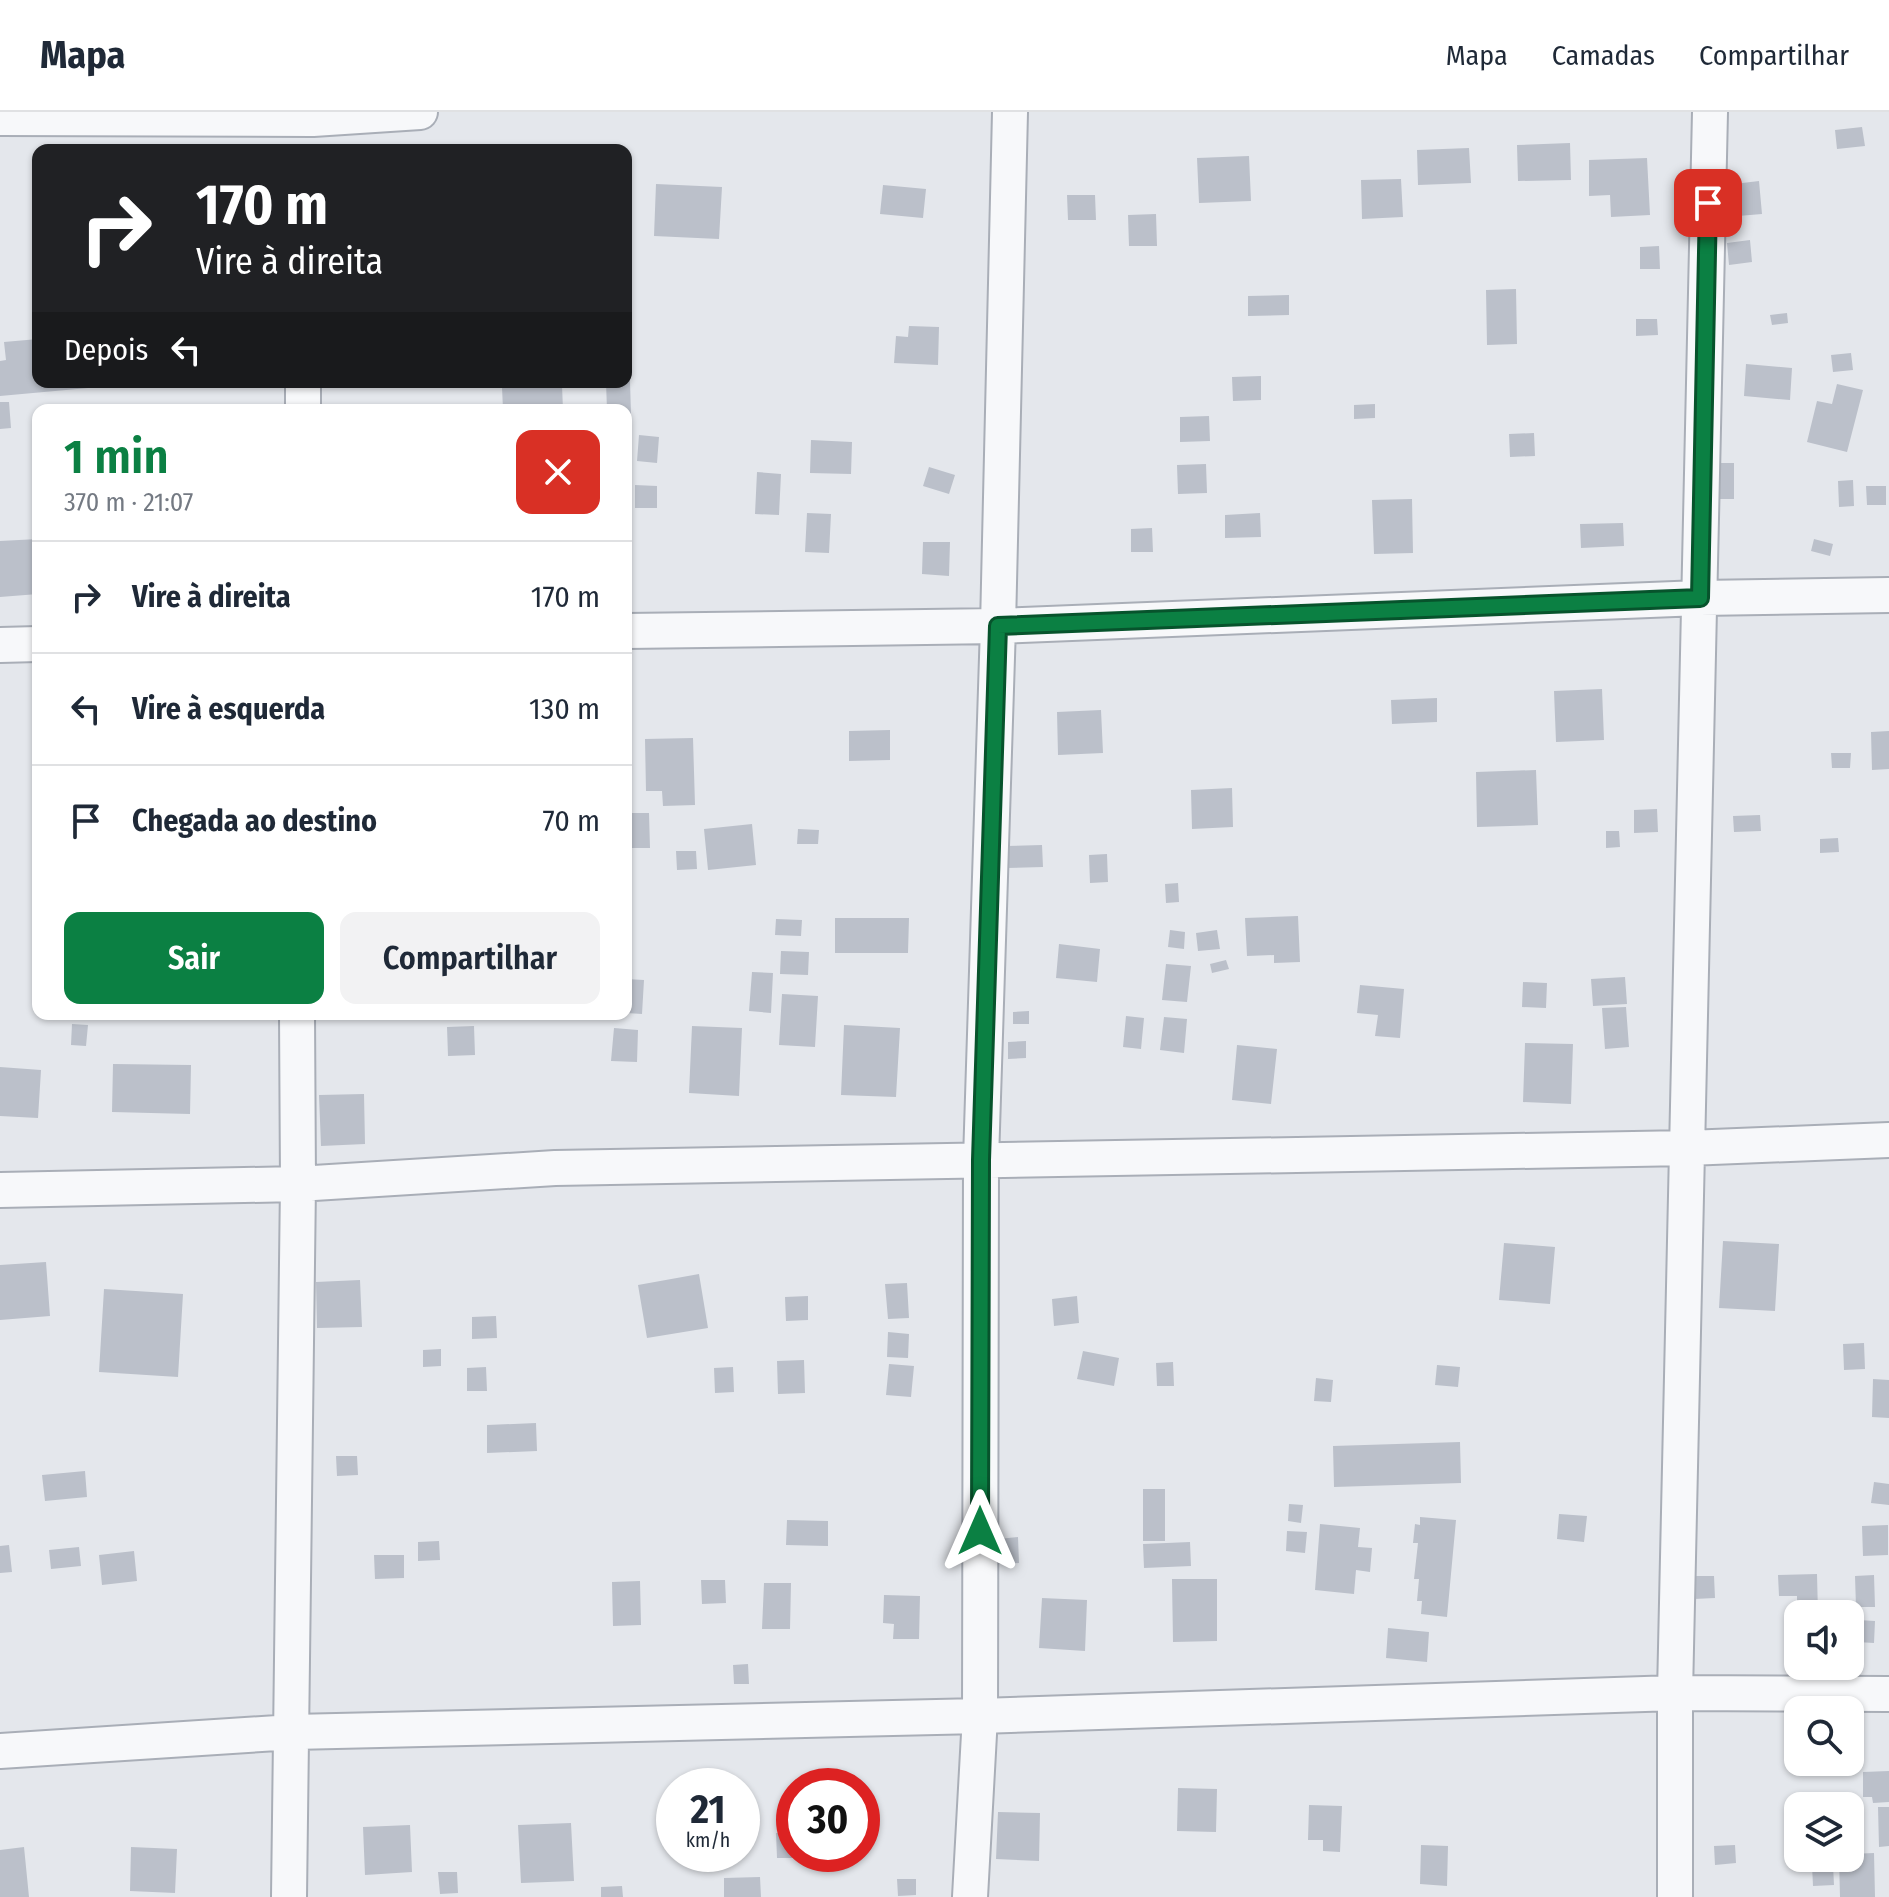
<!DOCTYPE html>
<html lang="pt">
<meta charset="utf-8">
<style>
body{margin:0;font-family:"Fira Sans Condensed",sans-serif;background:#f2f2f3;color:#1f2937;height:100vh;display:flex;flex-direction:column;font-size:30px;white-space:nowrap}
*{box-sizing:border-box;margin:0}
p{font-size:26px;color:#747a83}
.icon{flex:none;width:44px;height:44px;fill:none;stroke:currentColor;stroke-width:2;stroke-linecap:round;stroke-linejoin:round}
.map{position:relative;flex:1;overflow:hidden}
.drawer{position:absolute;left:32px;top:292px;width:600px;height:616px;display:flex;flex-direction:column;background:#fff;border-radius:16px;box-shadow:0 2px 6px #0004}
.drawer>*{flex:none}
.top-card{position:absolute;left:32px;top:32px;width:600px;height:244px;border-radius:16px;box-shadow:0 2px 6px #0004;background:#202124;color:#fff;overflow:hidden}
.tools{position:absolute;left:1784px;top:1488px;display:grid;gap:16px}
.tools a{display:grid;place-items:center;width:80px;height:80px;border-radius:16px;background:#fff;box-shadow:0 2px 6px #0004;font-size:40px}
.speed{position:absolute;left:656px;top:1656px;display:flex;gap:16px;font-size:40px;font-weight:700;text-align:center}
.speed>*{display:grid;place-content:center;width:104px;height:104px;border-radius:50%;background:#fff;box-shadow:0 2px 6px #0004;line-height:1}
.speed small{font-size:20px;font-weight:400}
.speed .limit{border:12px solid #d22;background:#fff;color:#111}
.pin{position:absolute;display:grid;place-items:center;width:68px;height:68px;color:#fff;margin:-34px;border-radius:16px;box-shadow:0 4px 12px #0006}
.me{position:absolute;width:88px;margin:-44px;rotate:0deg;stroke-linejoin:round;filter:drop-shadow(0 0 6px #0008)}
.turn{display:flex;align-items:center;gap:28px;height:168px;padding:0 32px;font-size:36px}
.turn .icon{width:104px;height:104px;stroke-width:2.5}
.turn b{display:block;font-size:56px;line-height:68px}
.then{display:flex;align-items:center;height:76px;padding:0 32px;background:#0003;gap:16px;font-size:30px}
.round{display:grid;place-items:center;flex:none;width:84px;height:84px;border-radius:16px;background:#f2f2f3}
.head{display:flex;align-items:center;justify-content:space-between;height:136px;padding:0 32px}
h1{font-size:48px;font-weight:600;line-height:60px;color:#0b8043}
.primary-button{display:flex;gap:16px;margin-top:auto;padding:16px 32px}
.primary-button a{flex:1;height:92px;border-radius:16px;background:#0b8043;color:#fff;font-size:32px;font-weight:600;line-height:92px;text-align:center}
.primary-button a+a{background:#f2f2f3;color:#1f2937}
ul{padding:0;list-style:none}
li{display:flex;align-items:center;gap:24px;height:112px;padding:0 32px;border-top:2px solid #e0e1e3}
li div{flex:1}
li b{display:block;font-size:30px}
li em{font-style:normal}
header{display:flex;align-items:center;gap:48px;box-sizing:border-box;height:112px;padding:0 40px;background:#fff;border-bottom:2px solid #e0e1e3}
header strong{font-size:38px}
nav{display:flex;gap:44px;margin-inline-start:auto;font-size:28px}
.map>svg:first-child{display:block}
.building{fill:#bbc0ca}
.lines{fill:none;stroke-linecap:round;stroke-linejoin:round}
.minor-casing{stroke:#a9aeb7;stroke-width:38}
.minor{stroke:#f7f8fa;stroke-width:34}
.route-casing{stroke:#07532c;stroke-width:20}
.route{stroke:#0b8043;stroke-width:14}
</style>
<header>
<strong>Mapa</strong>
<nav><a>Mapa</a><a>Camadas</a><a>Compartilhar</a></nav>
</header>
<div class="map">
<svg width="1889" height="1785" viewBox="0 0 1889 1785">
<rect width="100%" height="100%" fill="#e4e7ec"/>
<path class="building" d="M1862 15 1865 34 1837 37 1835 18Z
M1570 31 1571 68 1518 69 1517 33Z
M1469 36 1471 71 1418 73 1417 38Z
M1249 44 1251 89 1199 91 1197 46Z
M1647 46 1650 103 1611 105 1610 83 1589 84V48Z
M1401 67 1403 105 1362 107 1361 68Z
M1759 69 1762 102 1738 104 1734 72Z
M656 72 722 75 719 127 654 124Z
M883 73 926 77 923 106 880 102Z
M1067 83H1095L1096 108H1068Z
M1156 102 1157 134H1129L1128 103Z
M1750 128 1752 150 1729 153 1727 131Z
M1659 134 1660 157H1640V135Z
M1516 177 1517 232 1487 233 1486 178Z
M1289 183V203L1248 204V184Z
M1787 201 1788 211 1772 213 1770 203Z
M1636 207H1657L1658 223 1636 224Z
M909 214 939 215 938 253 894 251 896 224 908 225Z
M38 227V270H88V276L0 284V249L6 248 4 230Z
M1851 241 1853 258 1833 260 1831 243Z
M1746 252 1792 256 1790 288 1744 284Z
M1261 264V288L1233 289 1232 265Z
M626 269H630L631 302H626V298H607L606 270Z
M1837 272 1863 278 1847 340 1807 330 1817 289 1832 292Z
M562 273 563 298H503L502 275Z
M0 290H9L11 316 0 317Z
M1375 292V306L1354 307V293Z
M1209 304 1210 329 1180 330V305Z
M1534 321 1535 344 1510 345 1509 322Z
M639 323 659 325 657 351 637 349Z
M811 328 852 330 851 362 810 361Z
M1715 351H1734V387H1714Z
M1206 352 1207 381 1178 382 1177 353Z
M929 355 955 363 949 382 923 374Z
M757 360 781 362 779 403 755 402Z
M1853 368 1854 394 1839 395 1838 369Z
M635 373 657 374V396H635Z
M1866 374H1886V393H1867Z
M1412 387 1413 441 1374 442 1372 388Z
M807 401 831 402 829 441 805 440Z
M1260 401 1261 425 1225 426V403Z
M1623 411 1624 434 1581 436 1580 412Z
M1152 416 1153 440H1131V417Z
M38 427V482L0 485V429Z
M1814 427 1833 432 1830 444 1811 439Z
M923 430H950L949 464 922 462Z
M1602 577 1604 628 1556 630 1554 579Z
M1437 586V610L1392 612 1391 588Z
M1101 598 1103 641 1058 643 1057 600Z
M890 618V648L849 649V619Z
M1889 619V657L1872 658 1871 620Z
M693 626 695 693 663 694 662 679H646L645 627Z
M1831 641H1851L1850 656H1832Z
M1536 658 1538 713 1477 715 1476 660Z
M1232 676 1233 715 1192 717 1191 678Z
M1657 697 1658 720 1634 721V698Z
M626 701H649L650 736H626Z
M1760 703 1761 719 1734 720 1733 704Z
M752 712 756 753 708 758 704 717Z
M798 717 819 718 818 732H797Z
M1606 719H1619L1620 735 1606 736Z
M1838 726 1839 740 1820 741V727Z
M1042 733 1043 755 1006 756 1005 734Z
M676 739H696L697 757 677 758Z
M1107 742 1108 770 1090 771 1089 743Z
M1178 771 1179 790 1166 791 1165 772Z
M1298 804 1300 850 1274 851V843L1247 844 1245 806Z
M835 806H909L908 841H835Z
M776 807 802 808 801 824 775 823Z
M1170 818 1185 820 1184 837 1168 835Z
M1217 818 1220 837 1198 839 1196 821Z
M1059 832 1100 837 1097 870 1056 866Z
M781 839 809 840 808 863 780 862Z
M1226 848 1229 857 1212 861 1210 852Z
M1166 852 1191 854 1187 890 1162 888Z
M752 860 773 861 771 901 749 899Z
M1625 865 1627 892 1593 894 1591 867Z
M626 867 644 868 642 902 626 901Z
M1523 870 1547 871 1546 896 1522 895Z
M1360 873 1404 877 1400 926 1375 924 1378 903 1357 901Z
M782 882 818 884 815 935 779 933Z
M1626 895 1629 935 1605 937 1602 896Z
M1029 899V912H1013V900Z
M1126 904 1144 906 1141 937 1123 935Z
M1164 905 1187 907 1184 941 1160 938Z
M72 912 88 913 86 934 71 933Z
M844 913 900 916 896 985 841 983Z
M474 914 475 943 448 944 447 915Z
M692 914 742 916 739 984 689 981Z
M614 916 638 918 637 950 611 949Z
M1026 929V946L1008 947V930Z
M1525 931 1573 932 1571 992 1523 990Z
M1237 933 1277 937 1271 992 1232 988Z
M113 952 191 953 190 1002 112 1000Z
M0 955 41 958 38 1006 0 1004Z
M364 982 365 1032 321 1034 319 983Z
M1723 1129 1779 1132 1775 1199 1719 1196Z
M1504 1131 1555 1135 1550 1192 1499 1188Z
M46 1150 50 1204 0 1208V1153Z
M699 1162 708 1216 647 1226 638 1173Z
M360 1168 362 1215 317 1216 316 1170Z
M907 1171 909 1206 888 1207 885 1172Z
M104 1177 183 1182 178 1265 99 1260Z
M808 1184V1208L786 1209 785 1185Z
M1077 1184 1079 1211 1054 1214 1052 1187Z
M496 1204 497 1226 472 1227V1205Z
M888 1220 909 1222 908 1246 887 1245Z
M1864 1231 1865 1257 1844 1258 1843 1232Z
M441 1237V1254L423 1255V1238Z
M1083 1239 1119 1246 1114 1274 1077 1267Z
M804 1248 805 1281 778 1282 777 1249Z
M1173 1250 1174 1274H1157L1156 1251Z
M889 1252 914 1254 911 1285 886 1283Z
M1437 1253 1460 1255 1458 1275 1435 1273Z
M486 1255 487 1279H467V1256Z
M733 1255 734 1280 715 1281 714 1256Z
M1316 1266 1333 1268 1331 1290 1314 1289Z
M1873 1267 1889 1268V1306L1872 1305Z
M536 1311 537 1339 487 1341V1313Z
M1460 1330 1461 1371 1334 1375 1333 1334Z
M336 1344H357L358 1363 337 1364Z
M85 1359 87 1385 45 1389 42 1363Z
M1874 1370 1889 1372V1393L1871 1391Z
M1143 1377H1165V1429H1143Z
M1289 1392 1303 1393 1301 1411 1288 1409Z
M1559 1402 1587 1404 1584 1430 1557 1427Z
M1420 1405 1456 1408 1447 1505 1421 1502 1422 1489H1417L1419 1467H1414L1418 1431H1413L1415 1412 1420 1413Z
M787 1408 828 1409V1434L786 1433Z
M1320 1412 1360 1416 1358 1435 1372 1436 1370 1460 1356 1458 1354 1482 1315 1478Z
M1888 1413V1443L1863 1444 1862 1414Z
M1287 1419 1307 1420 1305 1441 1286 1439Z
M1018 1425 1019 1451 999 1452 998 1427Z
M439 1429 440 1448 418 1449V1430Z
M1190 1430 1191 1454 1144 1456 1143 1432Z
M9 1433 12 1460 0 1461V1434Z
M79 1435 81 1454 51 1457 49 1438Z
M134 1439 137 1469 102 1473 99 1443Z
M374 1443H404V1466L375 1467Z
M1817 1462 1818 1502H1797V1484H1779L1778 1463Z
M1874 1463 1875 1495H1856L1855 1464Z
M1693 1464H1714L1715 1486 1694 1487Z
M1172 1467H1217V1529L1173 1530Z
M701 1468H725L726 1491 702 1492Z
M640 1469 641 1513 613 1514 612 1470Z
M764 1471H791L790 1517H762Z
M884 1483 920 1484 919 1527H893L894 1512 883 1511Z
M1042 1486 1087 1488 1085 1539 1039 1536Z
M1858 1508 1875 1509 1874 1531 1857 1530Z
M1388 1516 1429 1520 1427 1550 1386 1546Z
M748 1552 749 1572H734L733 1553Z
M1889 1659V1690L1873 1691 1872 1685H1863V1660Z
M1178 1676 1217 1677 1216 1720 1177 1719Z
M1309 1693 1342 1694 1340 1740 1323 1739V1728H1308Z
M1878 1695H1889V1734L1879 1735Z
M998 1700 1040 1701 1039 1749 996 1747Z
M571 1711 574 1769 521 1771 518 1713Z
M410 1713 412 1760 365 1763 363 1715Z
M794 1720V1742H805V1746H777L776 1721Z
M1421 1733 1448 1734 1447 1774 1420 1772Z
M1735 1733 1736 1751 1715 1753 1714 1734Z
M24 1735 29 1785H0V1738Z
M131 1735 177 1737 175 1781 130 1779Z
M1874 1741 1875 1785H1840L1839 1746H1850V1742Z
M1812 1753H1833L1834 1773 1813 1774Z
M438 1760H457L458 1781 440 1782Z
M760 1765 761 1785H724V1766Z
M897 1767H916V1783L898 1784Z
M622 1774 623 1785H601V1775Z"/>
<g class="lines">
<defs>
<path id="minor" d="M0 6 313 7 420 0
M303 298V270
M626 519 998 514 1700 486 1889 483
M0 533 38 532
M0 1078 298 1072 555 1056 1688 1036 1889 1028
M0 1639 293 1620 980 1604 1675 1581 1889 1582
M289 1785 298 1072 297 902
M970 1785 980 1604 981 1048 998 514 1010 0
M1675 1785V1581L1710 0"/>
</defs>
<use href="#minor" class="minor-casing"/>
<use href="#minor" class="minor"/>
</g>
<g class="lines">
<defs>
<path id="route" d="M980 1419 981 1048 998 514 1700 486 1708 91"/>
</defs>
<use href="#route" class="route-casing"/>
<use href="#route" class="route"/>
</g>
</svg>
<div class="tools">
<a><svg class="icon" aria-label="sound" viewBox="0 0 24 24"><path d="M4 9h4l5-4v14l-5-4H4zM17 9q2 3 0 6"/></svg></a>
<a><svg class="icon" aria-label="search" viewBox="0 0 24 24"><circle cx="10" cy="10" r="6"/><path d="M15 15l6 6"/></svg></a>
<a><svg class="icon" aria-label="layers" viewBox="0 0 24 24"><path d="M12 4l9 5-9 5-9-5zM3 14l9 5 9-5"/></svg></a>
</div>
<div class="speed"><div>21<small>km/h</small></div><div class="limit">30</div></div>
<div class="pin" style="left:1708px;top:91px;background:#d93025"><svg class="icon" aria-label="arrive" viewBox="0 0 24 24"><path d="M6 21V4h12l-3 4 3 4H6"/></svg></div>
<svg class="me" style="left:980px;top:1419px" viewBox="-20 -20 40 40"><path d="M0-17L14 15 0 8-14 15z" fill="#0b8043" stroke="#fff" stroke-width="4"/></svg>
<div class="top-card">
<div class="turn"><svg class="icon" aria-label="right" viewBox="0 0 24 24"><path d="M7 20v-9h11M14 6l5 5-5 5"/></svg><div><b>170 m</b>Vire à direita</div></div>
<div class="then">Depois<svg class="icon" aria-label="left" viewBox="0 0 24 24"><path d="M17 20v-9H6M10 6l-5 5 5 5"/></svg></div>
</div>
<section class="drawer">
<div class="head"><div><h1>1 min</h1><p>370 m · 21:07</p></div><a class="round" style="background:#d93025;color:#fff"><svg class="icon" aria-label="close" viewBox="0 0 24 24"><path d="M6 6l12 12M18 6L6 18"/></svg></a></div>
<ul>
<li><svg class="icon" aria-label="right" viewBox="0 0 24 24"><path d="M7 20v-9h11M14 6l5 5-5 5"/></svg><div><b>Vire à direita</b></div><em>170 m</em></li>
<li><svg class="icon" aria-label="left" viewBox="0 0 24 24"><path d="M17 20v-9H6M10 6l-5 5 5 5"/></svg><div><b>Vire à esquerda</b></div><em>130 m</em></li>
<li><svg class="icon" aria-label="arrive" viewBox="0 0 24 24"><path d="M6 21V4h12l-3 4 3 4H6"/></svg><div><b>Chegada ao destino</b></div><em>70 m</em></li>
</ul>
<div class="primary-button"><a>Sair</a><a>Compartilhar</a></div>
</section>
</div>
